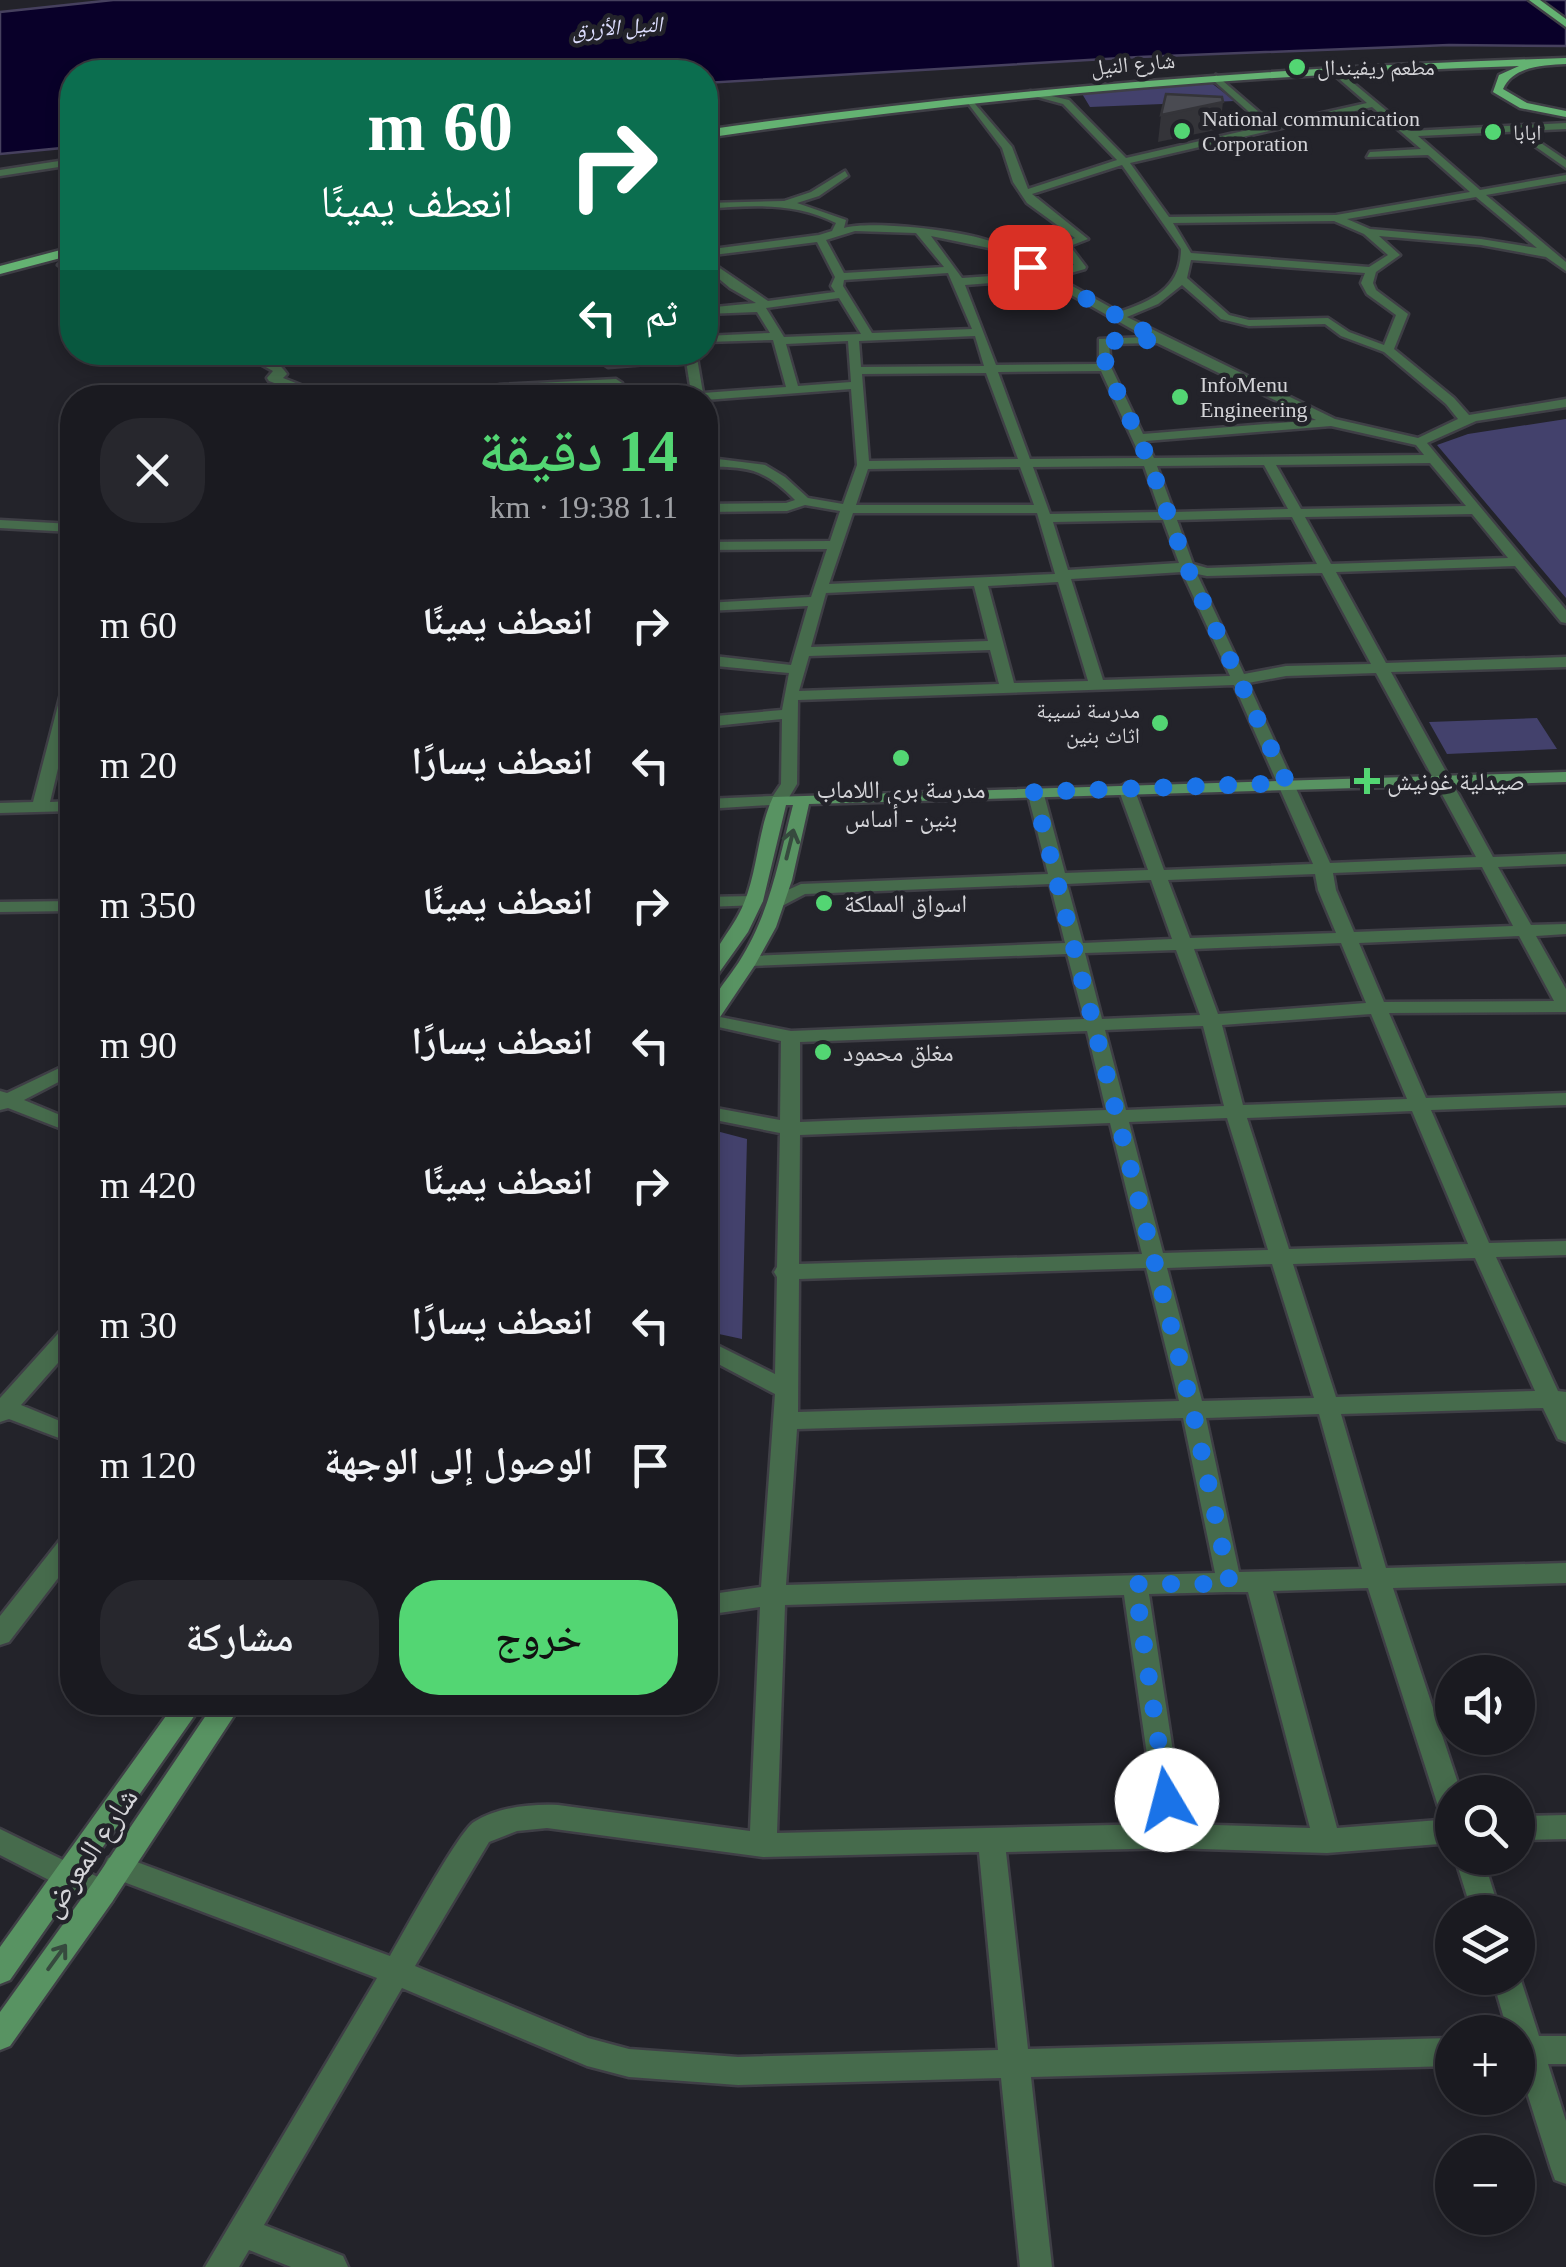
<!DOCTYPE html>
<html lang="ar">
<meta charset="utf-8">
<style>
body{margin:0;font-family:"Times New Roman","Noto Naskh Arabic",serif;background:#27272d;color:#f1f3f6;direction:rtl;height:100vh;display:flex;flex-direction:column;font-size:38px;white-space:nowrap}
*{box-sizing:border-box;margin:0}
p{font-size:32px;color:#9fa1a5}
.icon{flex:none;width:55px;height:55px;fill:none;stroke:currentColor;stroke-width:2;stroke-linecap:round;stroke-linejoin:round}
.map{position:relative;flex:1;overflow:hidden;direction:ltr}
.side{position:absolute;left:60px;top:385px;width:658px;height:1330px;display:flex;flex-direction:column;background:#1a1a20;border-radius:40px;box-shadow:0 5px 15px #0003,0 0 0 2px #38383e;direction:rtl}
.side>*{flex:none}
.guide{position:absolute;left:60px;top:60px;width:658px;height:305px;border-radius:40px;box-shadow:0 5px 15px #0003,0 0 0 2px #38383e;direction:rtl;background:#0b6e4f;color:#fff;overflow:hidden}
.fabs{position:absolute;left:1435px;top:1655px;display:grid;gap:20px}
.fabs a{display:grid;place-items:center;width:100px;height:100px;border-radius:50%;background:#1a1a20;box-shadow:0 5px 15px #0003,0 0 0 2px #38383e;font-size:50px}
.pin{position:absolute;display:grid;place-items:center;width:85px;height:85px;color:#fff;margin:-42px;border-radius:20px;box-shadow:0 5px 15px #0006}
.me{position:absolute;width:110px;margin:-55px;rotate:352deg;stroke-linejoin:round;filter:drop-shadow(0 0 8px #0008)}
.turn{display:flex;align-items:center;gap:35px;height:210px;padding:0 40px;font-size:45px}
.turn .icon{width:130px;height:130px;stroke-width:2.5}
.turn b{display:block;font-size:70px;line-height:85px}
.then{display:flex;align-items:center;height:95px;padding:0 40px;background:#0003;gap:20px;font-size:38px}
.round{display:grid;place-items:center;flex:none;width:105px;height:105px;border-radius:40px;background:#27272d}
.summary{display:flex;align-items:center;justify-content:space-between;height:170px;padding:0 40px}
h1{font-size:60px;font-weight:600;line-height:75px;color:#53d673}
.primary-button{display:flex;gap:20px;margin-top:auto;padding:20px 40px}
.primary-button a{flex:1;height:115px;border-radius:40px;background:#53d673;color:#111;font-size:40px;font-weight:600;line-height:115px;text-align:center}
.primary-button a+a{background:#27272d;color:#f1f3f6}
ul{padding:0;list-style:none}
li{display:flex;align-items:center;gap:30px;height:140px;padding:0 40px}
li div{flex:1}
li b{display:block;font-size:38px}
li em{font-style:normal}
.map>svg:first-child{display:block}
.green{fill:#43416c}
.water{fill:#090029;stroke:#46405e;stroke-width:2.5}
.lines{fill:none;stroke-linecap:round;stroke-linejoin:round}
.minor-casing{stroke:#3f3f46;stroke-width:5}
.secondary-casing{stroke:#3f3f46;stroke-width:5}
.primary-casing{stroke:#3f3f46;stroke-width:5}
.minor{fill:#466b4c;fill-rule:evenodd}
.secondary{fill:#589362;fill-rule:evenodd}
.primary{fill:#64b272;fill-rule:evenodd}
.shaded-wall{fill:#343439}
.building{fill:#4a4b52;stroke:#343439;stroke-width:2.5}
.oneway{stroke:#364a3e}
.route{stroke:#1a73e8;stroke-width:18;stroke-dasharray:0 32.4}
.poi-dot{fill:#53d673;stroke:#23232a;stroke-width:4}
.labels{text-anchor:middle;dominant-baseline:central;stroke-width:9;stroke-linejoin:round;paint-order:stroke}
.far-water-label{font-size:22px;font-style:italic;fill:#dcddfe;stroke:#23232a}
.far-street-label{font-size:22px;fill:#d4d4d8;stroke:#23232a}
.far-poi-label{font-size:22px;fill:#d4d4d8;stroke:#23232a;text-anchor:start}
.poi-label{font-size:25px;fill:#d4d4d8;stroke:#23232a;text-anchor:start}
.near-street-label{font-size:30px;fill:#d4d4d8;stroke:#23232a}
</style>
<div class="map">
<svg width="1566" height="2267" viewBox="0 0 1566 2267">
<rect width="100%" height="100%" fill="#23232a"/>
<path class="green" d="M1210 82 1235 101 1090 107 1081 92Z
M1566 419V598L1437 445 1468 434Z
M1537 718 1557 749 1447 754 1429 722Z
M705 1128 747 1139 742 1339 705 1331Z"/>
<path class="water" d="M113 0H1566V46L1449 45 1139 57 705 83V72H72V147L0 154V12Z"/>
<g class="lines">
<defs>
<path id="minor" d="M1334 67 1411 131 1566 123V129L1418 136 1480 190 1566 175V181L1486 195 1566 262V271L1546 257 1481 245 1379 236 1400 255 1376 272 1373 283 1376 290 1408 314 1394 349 1454 398 1469 415 1566 399V407L1476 421 1427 443 1566 610V623L1561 622 1515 566 1336 572 1386 663 1566 657V667L1391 672 1493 857 1566 854V864L1498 867 1531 925 1566 924V934L1536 936 1566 989V1012L1389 1013 1426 1098 1566 1093V1105L1431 1110 1489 1243 1566 1241V1255L1496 1257 1558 1391 1566 1392V1442L1558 1439 1543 1408 1341 1414 1386 1568 1566 1563V1583L1393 1588 1461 1792H1452V1818L1442 1814 1438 1806 1368 1588 1273 1591 1337 1828 1452 1819V1843L1327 1853 1172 1848 1006 1852 1028 2049 1452 2038V2066L1031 2077 1052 2267H1020L1001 2078 738 2085 629 2077 587 2066 402 1988 264 2225 343 2256 348 2267H291L249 2250 239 2267H205L377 1978 108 1876 104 1867 108 1858 118 1855 390 1956C403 1934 459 1831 474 1822 498 1807 530 1804 558 1805L750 1831 760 1607 705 1615V1595L761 1587 775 1394 705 1357V1339L775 1374 777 1277 774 1272 777 1267 780 1133 705 1118V1106L780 1120 781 1041 705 1024V1014L791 1031 1084 1019 1067 954 749 966 740 961 749 956 1065 943 1050 884 805 894 784 905H772L769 901 772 897 801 884 1048 874 1027 791 1035 786 1043 791 1065 873 1148 870 1118 788 1126 783 1134 788 1164 870 1313 864 1234 685 798 700 797 784 785 804 705 809V799L773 796 781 784 782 719 705 727V717L782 710 789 673 705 665V655L791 665 808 606 705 611V603L811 597 827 549 705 550V542L830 541 840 511 805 505 787 511 705 512V504L786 503 795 500C765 469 747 466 705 467V427L711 431 718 459 765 465 785 477 808 498 843 504 857 465 851 389 705 400V398H692L686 361 608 367 602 363 608 359 696 352 703 393 786 387 773 340 705 342V336L770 333 757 312 705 314V308L756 303 730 288 705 267V258L768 301 835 292 831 286 835 277 817 242 705 256V250L819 235 832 231 836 223C795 202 750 205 705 209V203L784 201 811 192 845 171 848 176 819 196 797 203 846 220 844 228C872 220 971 231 997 244 1002 246 1005 251 1009 254 1030 270 1050 271 1074 265L1058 245 1075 238 1027 203 1013 182 1002 148 964 98H970L1012 147 1028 189 1117 160 1063 104 1030 95V91L1069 100 1126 158 1265 126 1213 80 1216 75 1273 124 1367 103 1331 72ZM1372 107 1421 149 1370 152 1367 157 1428 155 1470 192 1336 215 1169 217 1130 163ZM1122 165 1181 249C1181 288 1152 301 1119 312L1056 277 1085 269 1086 267 1070 246 1088 239 1032 194ZM1476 197 1537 248 1481 239 1370 229 1347 219ZM1334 221 1364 234 1388 255 1369 267 1191 253 1173 223ZM855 231 916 233 944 267 844 273 826 240ZM931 236 989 248 1004 261 1035 273 962 278ZM1191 260 1365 273 1361 283 1367 294 1396 315 1384 345 1349 332 1328 318 1249 320 1229 315 1187 278ZM948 273 972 329 872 333 843 286 844 280ZM1043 279 1146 337 1099 339V364L996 365 965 285ZM1182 285 1221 319 1249 326 1325 324 1341 336 1384 352 1446 404 1458 419 1418 438 1335 419 1127 317 1158 304ZM839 298 861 334 784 337 766 308ZM975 336 984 366 861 367 859 341ZM848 341 851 382 798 386 786 344ZM1155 343H1157L1316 420 1143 434 1111 367 1109 344ZM1101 371 1141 458 1030 459 998 372ZM986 373 1018 459 869 461 862 374ZM1331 426 1416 445 1424 455 1154 458 1146 441ZM1430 463 1466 506 1301 509 1276 465ZM1264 465 1288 509 1174 512 1157 466ZM1144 466 1160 512 1050 514 1033 467ZM1020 467 1034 505H856L868 469ZM853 513H1037L1055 574 829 584ZM1472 514 1508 558 1331 564 1305 517ZM1292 517 1317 564 1207 568 1193 564 1177 520ZM1163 520 1179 563 1068 570 1053 522ZM1182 572 1230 676 1103 680 1071 579ZM1322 573 1371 664 1286 666 1244 674 1197 574 1207 576ZM1058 582 1088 681 1014 683 988 586ZM974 586 988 641 811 647 826 593ZM990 650 999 684 799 691 809 656ZM1376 673 1476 857 1330 863 1248 683 1286 676ZM1482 867 1513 926 1354 932 1336 890 1333 873ZM1315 874 1318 890 1336 933 1190 938 1168 880ZM1151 880 1172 939 1083 943 1067 884ZM1519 936 1554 1001 1384 1002 1359 943ZM1341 943 1366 1003 1218 1014 1194 949ZM1176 950 1200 1015 1102 1019 1085 953ZM1371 1014 1407 1099 1243 1105 1222 1025ZM1203 1026 1224 1106 1126 1110 1105 1030ZM1087 1031 1106 1110 800 1122V1042ZM1412 1111 1468 1244 1289 1249 1247 1118ZM1227 1118 1268 1250 1163 1253 1129 1122ZM1110 1123 1142 1254 799 1264 800 1135ZM1475 1258 1535 1391 1336 1397 1293 1264ZM1272 1264 1314 1398 1202 1401 1167 1268ZM1146 1268 1179 1401 798 1412 799 1279ZM1319 1414 1362 1569 1239 1572 1206 1418ZM1183 1418 1215 1573 786 1585 797 1429ZM1227 1592H1248L1310 1828 1184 1824 1149 1594ZM1124 1595 1157 1824 777 1833 785 1605ZM547 1828 763 1857 979 1852 998 2050 738 2057 629 2049 588 2038 415 1966 489 1842 517 1831Z
M1529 135 1566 160V168L1526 140Z
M72 159V165L0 176V170Z
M63 262 72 266V274L58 265Z
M239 352C257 352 277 358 287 374L283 378 334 398H315L269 381 267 378 273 371Z
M499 352H556L495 359 493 356Z
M616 379 622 383 627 398H615L611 387 436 398 500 385Z
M0 520 72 524V532L0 528Z
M72 677V710L50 802 72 801V811L0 813V803L33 802 64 682Z
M754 896 760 897 763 901 760 905 705 907V897Z
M72 901V911L0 912V902Z
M72 1062V1075L24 1100 72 1120V1133L8 1108 0 1110V1091L7 1093Z
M72 1325V1347L21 1405 72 1426V1443L9 1419 0 1422V1398L64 1327Z
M72 1533V1560L9 1642 0 1645V1616L63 1536Z
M1566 1815V1839L1518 1840V1816Z
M0 1829 112 1884 116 1893 112 1902 102 1906 92 1902 0 1855Z
M1455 1858H1483L1500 1912H1472Z
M1518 1971 1539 2036H1566V2064H1548L1566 2121V2184L1555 2180 1551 2169 1518 2064V2032H1508L1492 1978H1518Z"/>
<path id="secondary" d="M1566 772V782L809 804 792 880 776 927 755 965 712 1029 705 1031C705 1002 724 985 739 962 770 914 779 859 793 805H786L763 901 748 932 711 984 705 986C705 954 733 932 744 903 758 869 758 829 773 797Z
M176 1702H204L10 1980 0 1984V1947Z
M215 1702H243L112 1902 10 2046 0 2050V2012L92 1884Z"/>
<path id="primary" d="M1529 0H1540L1566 19V27Z
M1566 58V64C1544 65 1513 66 1503 89L1527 103 1566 111V117L1520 108 1493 92 1499 75 1519 66C1246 75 975 98 705 138V130C991 89 1277 67 1566 58Z
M72 247V255L0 274V266Z"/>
</defs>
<use href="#minor" class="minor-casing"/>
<use href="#secondary" class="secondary-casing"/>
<use href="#primary" class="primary-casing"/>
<use href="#minor" class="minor"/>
<use href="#secondary" class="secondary"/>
<use href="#primary" class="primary"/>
</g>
<path class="shaded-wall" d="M1223 102 1220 129 1158 142 1161 115Z"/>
<path class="building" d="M1166 94 1222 97 1223 102 1161 115Z"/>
<defs><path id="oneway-shaft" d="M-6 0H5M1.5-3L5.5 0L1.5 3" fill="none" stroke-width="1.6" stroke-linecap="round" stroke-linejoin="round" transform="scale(2.5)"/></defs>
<g class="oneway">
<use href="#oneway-shaft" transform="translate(790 844) rotate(-76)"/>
<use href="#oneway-shaft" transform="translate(57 1957) rotate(-54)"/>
</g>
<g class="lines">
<path class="route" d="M1030 267 1160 340 1103 341 1106 367 1149 461 1187 567 1287 783 1034 792 1193 1412 1230 1584H1135L1167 1800"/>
</g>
<g class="poi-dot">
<circle cx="1297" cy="67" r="10"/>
<circle cx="1182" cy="131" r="10"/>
<circle cx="1493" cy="132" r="10"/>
<circle cx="1180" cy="397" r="10"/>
<circle cx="1160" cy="723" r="10"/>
<circle cx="901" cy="758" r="10"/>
<path d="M1362 766h10v10h10v10h-10v10h-10v-10h-10v-10h10z"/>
<circle cx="824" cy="903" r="10"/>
<circle cx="823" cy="1052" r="10"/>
</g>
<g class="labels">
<g class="far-water-label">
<text transform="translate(617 27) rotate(-4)">النيل الأزرق</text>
</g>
<g class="far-street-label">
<text transform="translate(1133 64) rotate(-5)">شارع النيل</text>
</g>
<g class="far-poi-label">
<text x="1317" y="67">مطعم ريفيندال</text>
<text x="1202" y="118">National communication<tspan x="1202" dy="25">Corporation</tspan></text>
<text x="1513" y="132">ابابا</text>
<text x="1200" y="384">InfoMenu<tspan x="1200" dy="25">Engineering</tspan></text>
<text x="1140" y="710" text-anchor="end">مدرسة نسيبة<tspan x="1140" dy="25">اثاث بنين</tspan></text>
</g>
<g class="poi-label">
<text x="1387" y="781">صيدلية غونيش</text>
<text x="901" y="789" text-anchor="middle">مدرسة بري اللاماب<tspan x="901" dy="29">بنين - أساس</tspan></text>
<text x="844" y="903">اسواق المملكة</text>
<text x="843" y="1052">مغلق محمود</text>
</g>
<g class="near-street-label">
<text transform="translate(89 1852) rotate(-56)">شارع المعرض</text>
</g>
</g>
</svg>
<div class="fabs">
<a><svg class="icon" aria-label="sound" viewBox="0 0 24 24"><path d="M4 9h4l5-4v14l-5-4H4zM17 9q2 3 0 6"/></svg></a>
<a><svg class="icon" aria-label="search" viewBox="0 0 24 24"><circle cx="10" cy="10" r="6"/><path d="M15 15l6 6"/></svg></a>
<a><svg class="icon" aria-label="layers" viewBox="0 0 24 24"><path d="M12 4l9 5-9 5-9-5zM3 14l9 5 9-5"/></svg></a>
<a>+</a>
<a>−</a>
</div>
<div class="pin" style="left:1030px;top:267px;background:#d93025"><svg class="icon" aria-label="arrive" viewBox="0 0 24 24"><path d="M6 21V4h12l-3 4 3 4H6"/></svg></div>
<svg class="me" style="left:1167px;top:1800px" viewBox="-20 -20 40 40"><circle r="19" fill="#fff"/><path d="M0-13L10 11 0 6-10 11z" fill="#1a73e8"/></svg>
<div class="guide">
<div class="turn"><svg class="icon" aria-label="right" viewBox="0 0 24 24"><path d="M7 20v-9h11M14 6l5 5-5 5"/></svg><div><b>60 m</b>انعطف يمينًا</div></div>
<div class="then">ثم<svg class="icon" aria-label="left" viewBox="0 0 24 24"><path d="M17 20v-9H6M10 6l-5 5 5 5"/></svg></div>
</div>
<section class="side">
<div class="summary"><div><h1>14 دقيقة</h1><p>1.1 km · 19:38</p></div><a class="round"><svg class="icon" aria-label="close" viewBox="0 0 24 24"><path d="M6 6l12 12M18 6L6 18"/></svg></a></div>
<ul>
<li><svg class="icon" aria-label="right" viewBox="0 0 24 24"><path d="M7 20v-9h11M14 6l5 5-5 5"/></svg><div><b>انعطف يمينًا</b></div><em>60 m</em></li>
<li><svg class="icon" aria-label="left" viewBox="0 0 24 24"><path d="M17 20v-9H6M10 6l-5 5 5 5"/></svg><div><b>انعطف يسارًا</b></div><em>20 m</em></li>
<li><svg class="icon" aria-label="right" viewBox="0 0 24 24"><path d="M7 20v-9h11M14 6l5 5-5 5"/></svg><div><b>انعطف يمينًا</b></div><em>350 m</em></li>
<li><svg class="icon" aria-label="left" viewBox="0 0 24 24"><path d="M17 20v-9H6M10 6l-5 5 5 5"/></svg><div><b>انعطف يسارًا</b></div><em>90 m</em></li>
<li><svg class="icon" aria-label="right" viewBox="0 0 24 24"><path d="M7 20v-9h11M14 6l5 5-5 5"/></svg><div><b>انعطف يمينًا</b></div><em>420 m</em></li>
<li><svg class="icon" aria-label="left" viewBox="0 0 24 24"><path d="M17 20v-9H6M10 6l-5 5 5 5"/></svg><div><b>انعطف يسارًا</b></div><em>30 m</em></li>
<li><svg class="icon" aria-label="arrive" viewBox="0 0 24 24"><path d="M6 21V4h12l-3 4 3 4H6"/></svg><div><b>الوصول إلى الوجهة</b></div><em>120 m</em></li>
</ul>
<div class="primary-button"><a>خروج</a><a>مشاركة</a></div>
</section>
</div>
